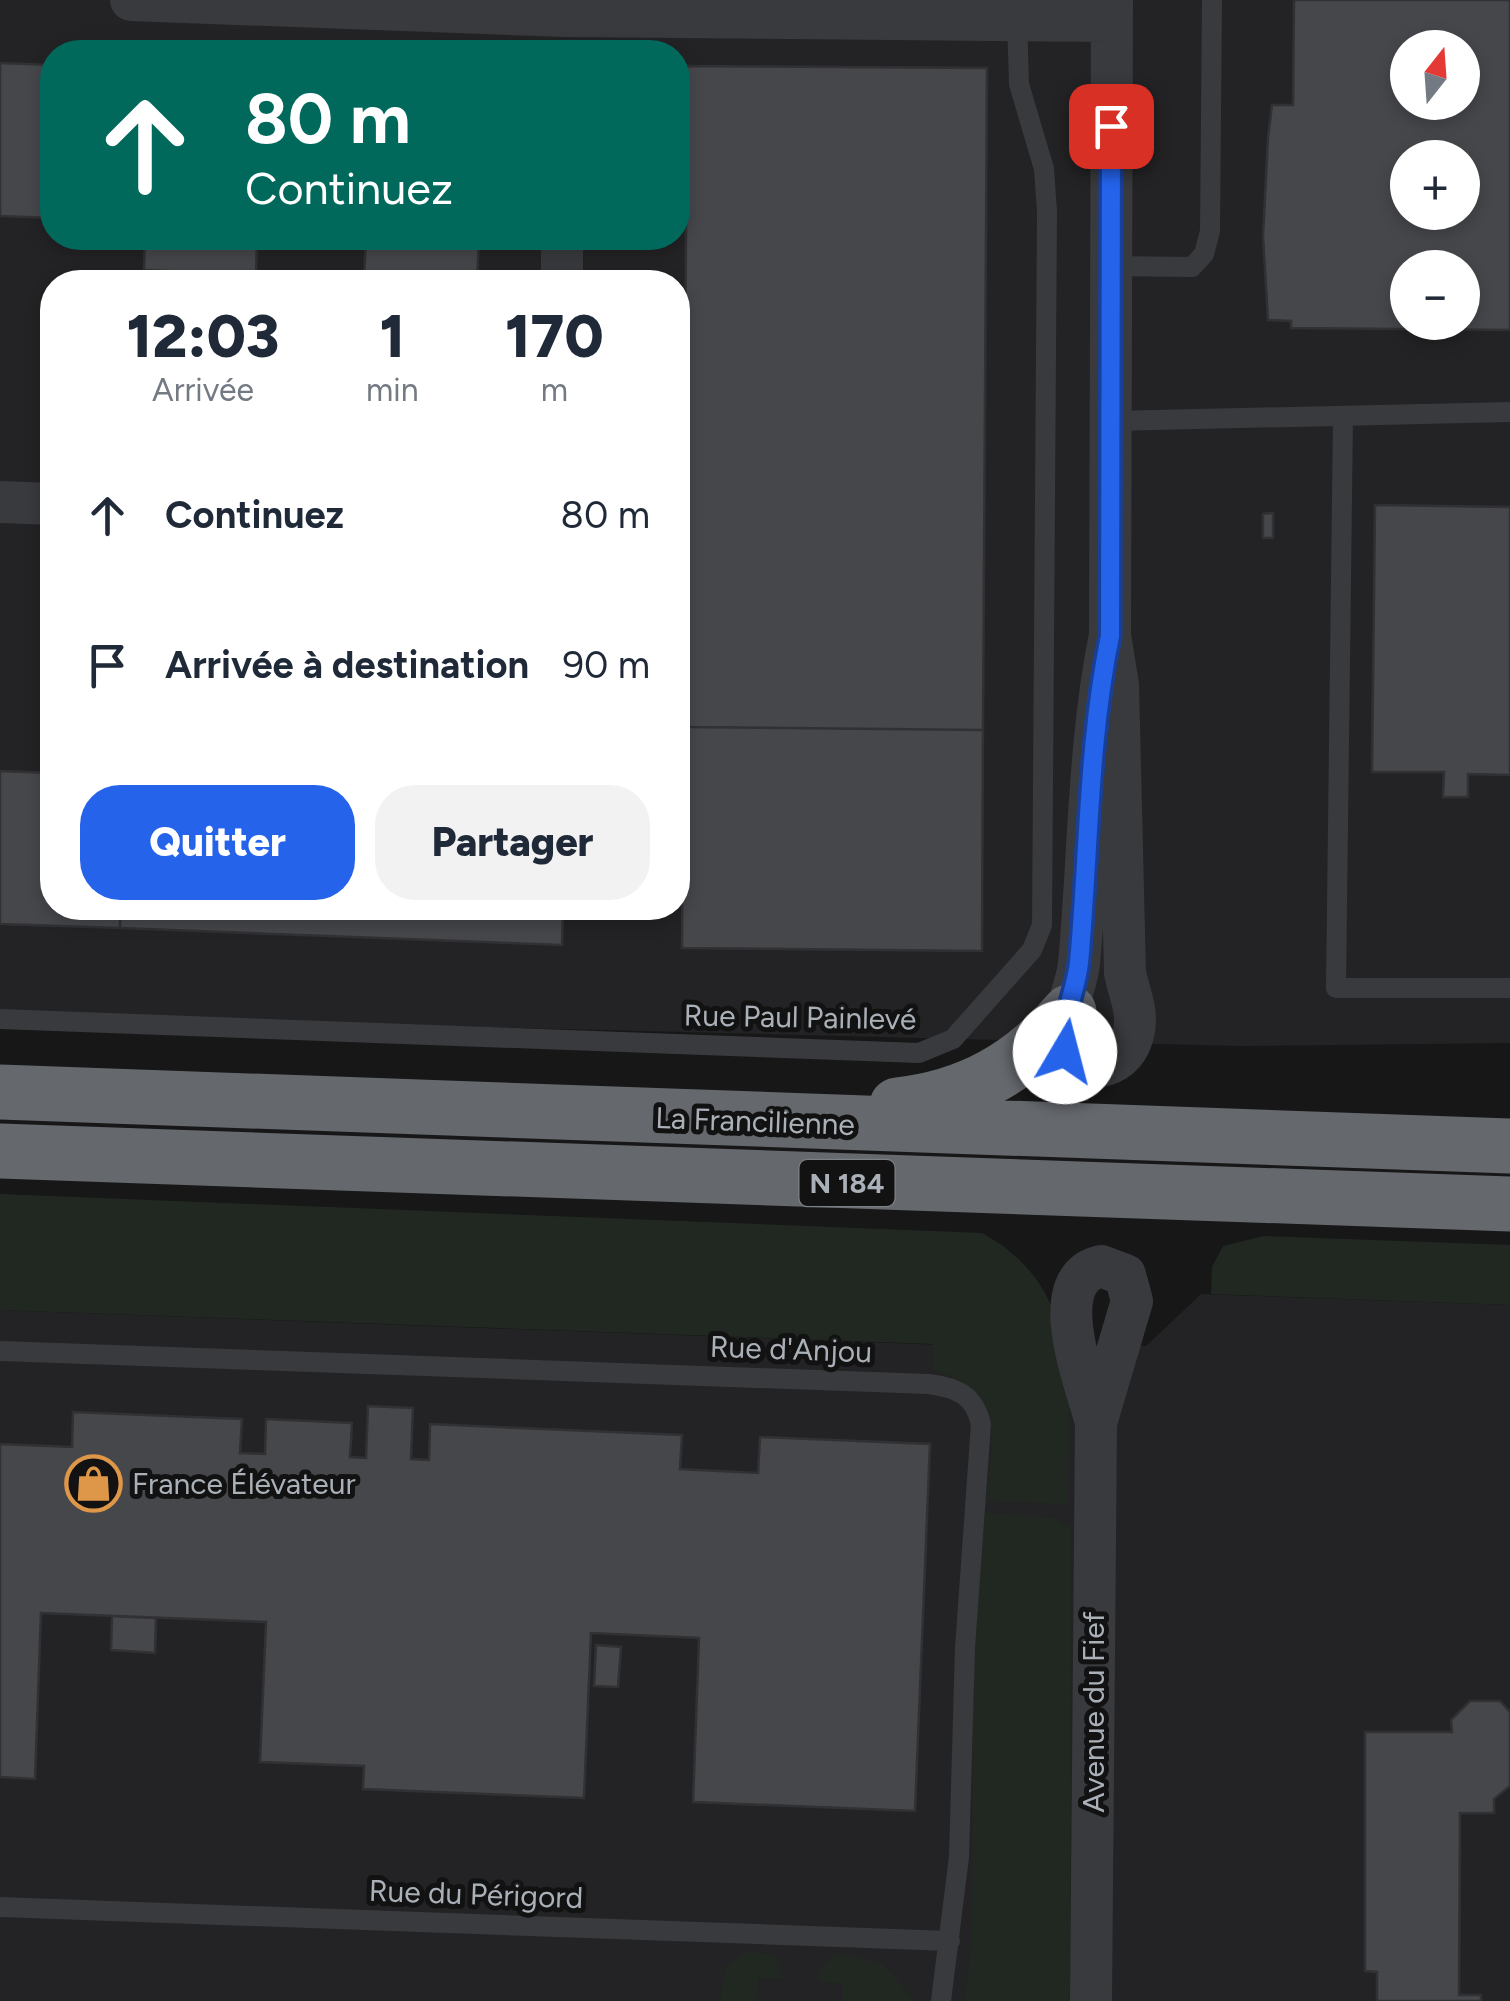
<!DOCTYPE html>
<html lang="fr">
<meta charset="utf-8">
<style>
body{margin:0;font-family:Figtree,sans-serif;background:#f2f2f3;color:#1f2937;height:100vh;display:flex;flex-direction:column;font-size:38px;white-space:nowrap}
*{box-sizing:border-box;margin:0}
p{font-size:32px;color:#747a83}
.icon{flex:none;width:55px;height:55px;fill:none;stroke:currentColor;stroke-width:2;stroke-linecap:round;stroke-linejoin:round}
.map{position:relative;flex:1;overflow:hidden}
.side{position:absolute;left:40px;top:270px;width:650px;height:650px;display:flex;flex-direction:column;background:#fff;border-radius:40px;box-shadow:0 5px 15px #0003}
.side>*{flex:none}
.banner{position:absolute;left:40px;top:40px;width:650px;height:210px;border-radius:40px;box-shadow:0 5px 15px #0003;background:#00695c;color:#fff;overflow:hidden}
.needle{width:65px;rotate:17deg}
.fabs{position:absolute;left:1390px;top:30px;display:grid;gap:20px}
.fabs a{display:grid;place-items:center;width:90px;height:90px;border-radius:50%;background:#fff;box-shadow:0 5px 15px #0003;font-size:50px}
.pin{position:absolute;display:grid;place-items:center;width:85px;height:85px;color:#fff;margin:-42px;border-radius:20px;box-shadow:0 5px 15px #0006}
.me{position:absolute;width:110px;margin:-55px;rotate:8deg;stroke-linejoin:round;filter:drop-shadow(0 0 8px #0008)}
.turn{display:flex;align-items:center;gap:35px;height:210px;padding:0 40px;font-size:45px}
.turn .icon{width:130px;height:130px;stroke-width:2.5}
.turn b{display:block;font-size:70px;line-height:85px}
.eta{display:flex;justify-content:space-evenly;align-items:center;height:170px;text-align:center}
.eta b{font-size:60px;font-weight:800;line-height:70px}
.action{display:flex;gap:20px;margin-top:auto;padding:20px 40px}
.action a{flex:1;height:115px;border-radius:40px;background:#2563eb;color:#fff;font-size:40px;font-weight:800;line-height:115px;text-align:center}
.action a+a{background:#f2f2f3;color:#1f2937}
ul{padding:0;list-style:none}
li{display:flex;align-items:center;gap:30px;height:150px;padding:0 40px}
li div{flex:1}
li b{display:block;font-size:38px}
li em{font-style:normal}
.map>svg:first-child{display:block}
.built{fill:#232325;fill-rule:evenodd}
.green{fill:#212821}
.building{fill:#46474b;stroke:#313134;stroke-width:2.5;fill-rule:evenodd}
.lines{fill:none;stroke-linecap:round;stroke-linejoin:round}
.lane{stroke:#383a3d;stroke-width:20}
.street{stroke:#383a3d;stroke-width:42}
.highway{stroke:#65686d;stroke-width:55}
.route-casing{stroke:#184099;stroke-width:25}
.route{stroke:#2563eb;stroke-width:18}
.labels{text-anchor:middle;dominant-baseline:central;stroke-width:10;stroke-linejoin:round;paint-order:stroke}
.shield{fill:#121213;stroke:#7c8186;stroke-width:2.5}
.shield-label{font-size:28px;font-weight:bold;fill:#aab0b7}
.street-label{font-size:30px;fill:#aab0b7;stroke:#121213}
.poi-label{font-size:30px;fill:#aab0b7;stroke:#121213;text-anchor:start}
</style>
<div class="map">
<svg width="1510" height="2001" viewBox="0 0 1510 2001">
<rect width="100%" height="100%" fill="#171718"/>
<path class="built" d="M0 0H1510V1043L1239 1046 0 1015ZM1408 48H1462V102H1408ZM52 52H678V238H52ZM1408 158H1462V212H1408ZM1408 268H1462V322H1408ZM52 282H678V908H52Z
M1201 1294 1510 1305V2001H0V1310L972 1346H1146Z"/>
<path class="green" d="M0 1194 982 1233C1088 1290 1067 1400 1068 1504L986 1501C992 1436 1009 1394 933 1369V1344L0 1310Z
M1264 1236 1510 1245V1305L1211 1294 1212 1267 1223 1246Z
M985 1513 1059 1518V1524L1071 1526 1070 2001H964L972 1939 973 1661Z
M748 1951 775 1956 783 1978H758L757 2001H720L726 1965Z
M844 1954 884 1965 915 2001H843V1983L819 1982V1972L831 1956Z"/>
<path class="building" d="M1294 0H1510V330L1291 328V321L1268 320 1263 236 1268 137 1272 105H1293ZM1408 48H1462V102H1408ZM1408 158H1462V212H1408ZM1408 268H1462V322H1408Z
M0 63 52 65V218L0 216Z
M687 66 987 68 983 730 683 727Z
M680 75H687L686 100H679Z
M145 238H257L256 275 144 270Z
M366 238H479L477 282 364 278Z
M678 421H685L684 464H678Z
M1375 505 1510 507V775L1468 774V797H1443L1444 772H1372Z
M1273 513V538H1263V514Z
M683 727 983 730 982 951 682 948Z
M0 771 52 773V908H120V928L0 924Z
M120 908H563L562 945 120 928Z
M368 1406 413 1408 411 1459 429 1460 430 1424 682 1435 680 1469 758 1473 760 1437 930 1444 915 1811 693 1802 699 1638 591 1633 584 1798 363 1789 364 1766 260 1762 266 1622 41 1613 35 1779 0 1777V1444L72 1447 73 1412 242 1419 240 1453 265 1454 266 1419 352 1423 350 1457 366 1458Z
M112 1616 156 1618 155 1653 111 1650Z
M596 1645 621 1647 618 1687 594 1686Z
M1470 1701H1500L1510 1712V1786L1494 1799V1813H1460L1459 1995H1481V2001H1377V1972L1365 1971V1732H1452L1451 1720Z"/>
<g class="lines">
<path class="lane" d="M1110 266 1192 267 1204 254 1210 231 1212 0
M1343 416 1336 988H1510
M1111 421 1510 412
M0 1019 919 1053 953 1039 1032 950 1042 925 1047 212 1044 169 1019 84 1017 17
M0 1351 929 1384C958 1388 974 1395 981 1424L965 1648 959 1857 941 2001
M0 1907 950 1941"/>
<path class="street" d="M131 0 563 16 1112 21
M562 282V238
M0 502 52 504
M1110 635 1118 685 1125 973C1128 988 1135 1004 1135 1019 1135 1057 1104 1078 1071 1060 1051 1036 1076 992 1079 964 1089 855 1088 743 1110 635Z
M1110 635 1112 0
M1101 1266 1125 1275 1132 1301 1096 1423C1086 1383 1043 1279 1101 1266Z
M1091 2001 1096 1423"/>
<path class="highway" d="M0 1092 1510 1146
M897 1105C969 1097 1022 1067 1069 1012
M0 1151 1510 1204"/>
</g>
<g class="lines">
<defs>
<path id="route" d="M1065 1052C1059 1023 1076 992 1079 963 1089 854 1088 743 1110 636L1111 126"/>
</defs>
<use href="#route" class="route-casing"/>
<use href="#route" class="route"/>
</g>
<defs>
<symbol id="shop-ring" viewBox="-11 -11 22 22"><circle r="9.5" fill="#121213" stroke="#de9649" stroke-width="1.5"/><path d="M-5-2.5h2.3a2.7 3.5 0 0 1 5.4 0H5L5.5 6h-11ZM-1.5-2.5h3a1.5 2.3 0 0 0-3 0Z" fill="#de9649"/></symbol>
</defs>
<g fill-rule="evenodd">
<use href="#shop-ring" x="62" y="1452" width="63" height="63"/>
</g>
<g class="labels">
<rect class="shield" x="799.5" y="1160" width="95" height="46" rx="8"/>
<g class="shield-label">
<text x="847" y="1183">N 184</text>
</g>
<g class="street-label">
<text transform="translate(800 1017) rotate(1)">Rue Paul Painlevé</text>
<text transform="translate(755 1121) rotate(2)">La Francilienne</text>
<text transform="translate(791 1349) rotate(2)">Rue d'Anjou</text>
<text transform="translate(1093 1712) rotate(-90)">Avenue du Fief</text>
<text transform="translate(476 1894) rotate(2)">Rue du Périgord</text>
</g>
<g class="poi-label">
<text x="132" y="1483">France Élévateur</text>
</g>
</g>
</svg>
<div class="fabs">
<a><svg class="needle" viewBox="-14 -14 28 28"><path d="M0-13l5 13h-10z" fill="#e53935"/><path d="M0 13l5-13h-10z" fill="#747a83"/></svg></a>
<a>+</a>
<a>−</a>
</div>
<div class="pin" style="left:1111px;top:126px;background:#d93025"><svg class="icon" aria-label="arrive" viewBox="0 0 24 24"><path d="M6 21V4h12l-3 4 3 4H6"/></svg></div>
<svg class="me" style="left:1065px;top:1052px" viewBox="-20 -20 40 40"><circle r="19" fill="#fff"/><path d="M0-13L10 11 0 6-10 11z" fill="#2563eb"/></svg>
<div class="banner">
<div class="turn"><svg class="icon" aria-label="ahead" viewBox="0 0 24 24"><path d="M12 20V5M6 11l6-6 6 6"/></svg><div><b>80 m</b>Continuez</div></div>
</div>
<section class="side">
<div class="eta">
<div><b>12:03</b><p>Arrivée</p></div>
<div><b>1</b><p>min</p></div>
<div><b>170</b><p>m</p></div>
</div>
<ul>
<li><svg class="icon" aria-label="ahead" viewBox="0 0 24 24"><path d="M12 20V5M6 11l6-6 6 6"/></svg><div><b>Continuez</b></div><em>80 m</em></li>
<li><svg class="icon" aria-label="arrive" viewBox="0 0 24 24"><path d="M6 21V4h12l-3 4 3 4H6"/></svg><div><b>Arrivée à destination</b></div><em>90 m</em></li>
</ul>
<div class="action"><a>Quitter</a><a>Partager</a></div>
</section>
</div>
